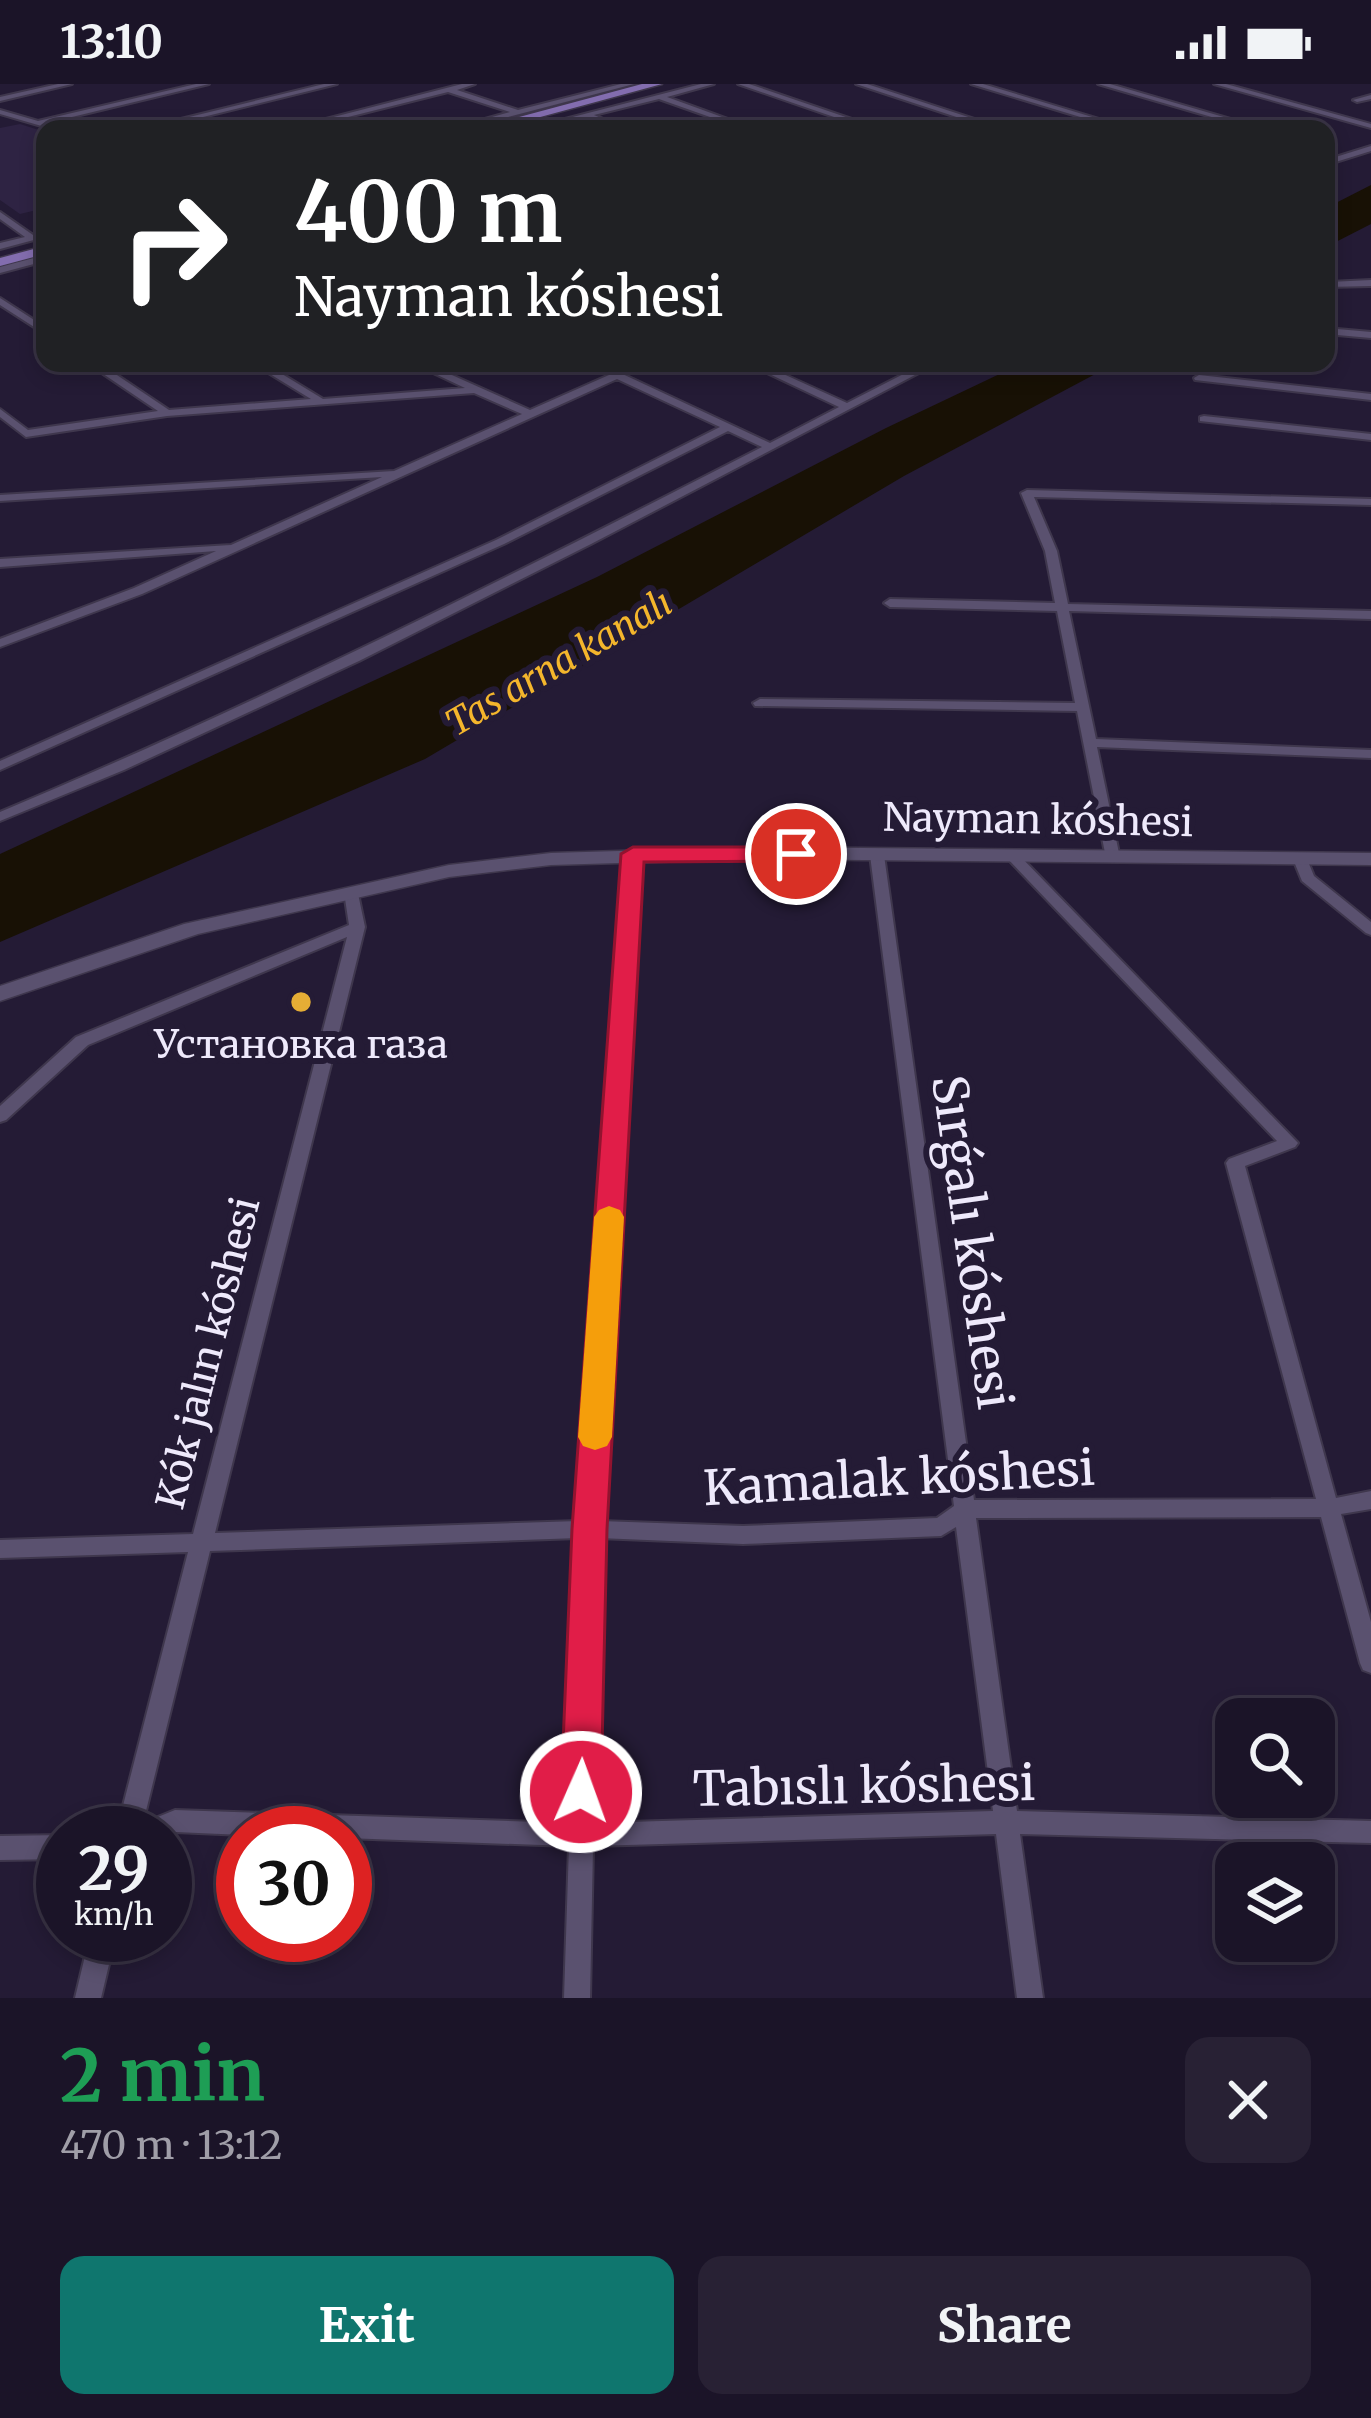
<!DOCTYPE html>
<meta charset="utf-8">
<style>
body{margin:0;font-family:Merriweather,serif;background:#282134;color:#f1f3f6;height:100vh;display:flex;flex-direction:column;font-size:45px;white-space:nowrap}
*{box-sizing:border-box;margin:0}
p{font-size:39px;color:#a09ea8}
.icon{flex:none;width:66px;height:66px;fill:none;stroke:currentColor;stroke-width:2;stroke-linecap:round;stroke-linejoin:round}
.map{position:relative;height:1914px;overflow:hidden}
.panel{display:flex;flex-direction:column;background:#1b1428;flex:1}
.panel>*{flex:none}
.banner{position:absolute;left:36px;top:36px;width:1299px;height:252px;border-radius:24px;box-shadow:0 6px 18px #0003,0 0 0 3px #393345;background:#202124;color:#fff;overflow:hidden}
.tools{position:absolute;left:1215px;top:1614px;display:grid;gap:24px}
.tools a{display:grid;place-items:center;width:120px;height:120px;border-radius:24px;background:#1b1428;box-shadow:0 6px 18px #0003,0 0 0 3px #393345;font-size:60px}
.speed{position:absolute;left:36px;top:1722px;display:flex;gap:24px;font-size:60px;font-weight:700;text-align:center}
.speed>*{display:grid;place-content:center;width:156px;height:156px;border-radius:50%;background:#1b1428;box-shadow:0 6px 18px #0003,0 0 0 3px #393345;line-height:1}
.speed small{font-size:30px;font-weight:400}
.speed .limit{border:18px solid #d22;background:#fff;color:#111}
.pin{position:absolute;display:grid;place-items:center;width:102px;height:102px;color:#fff;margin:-51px;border:6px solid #fff;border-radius:50%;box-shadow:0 3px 12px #0007}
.me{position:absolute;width:132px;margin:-66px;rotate:2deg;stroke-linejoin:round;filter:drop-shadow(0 0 9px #0008)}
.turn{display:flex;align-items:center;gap:42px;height:252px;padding:0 60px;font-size:54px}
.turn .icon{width:156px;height:156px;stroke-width:2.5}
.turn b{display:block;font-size:84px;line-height:102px}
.round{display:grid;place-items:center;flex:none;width:126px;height:126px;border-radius:24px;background:#282134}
.summary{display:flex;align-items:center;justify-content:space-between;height:204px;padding:0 60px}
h1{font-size:72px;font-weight:700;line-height:90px;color:#1e9e55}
.action{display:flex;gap:24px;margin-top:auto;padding:24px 60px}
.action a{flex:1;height:138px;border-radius:24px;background:#0f766e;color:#fff;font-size:48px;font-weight:700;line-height:138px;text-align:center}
.action a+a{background:#282134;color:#f1f3f6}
.status{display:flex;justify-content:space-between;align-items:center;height:84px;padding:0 60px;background:#1b1428;direction:ltr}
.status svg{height:33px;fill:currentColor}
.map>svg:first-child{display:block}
.built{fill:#2e2343}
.water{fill:#181105}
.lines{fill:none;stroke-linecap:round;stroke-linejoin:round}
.street-casing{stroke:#3f374d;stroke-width:4}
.secondary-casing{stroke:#3f374d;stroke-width:3}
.primary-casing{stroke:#3f374d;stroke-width:3}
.street{fill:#5a516f;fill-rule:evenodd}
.secondary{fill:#5a516f;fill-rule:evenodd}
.primary{fill:#836daf;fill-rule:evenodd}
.route{fill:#e11d48;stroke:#92132f;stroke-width:3}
.slow{fill:#f59e0b}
.poi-dot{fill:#e5ad35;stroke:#241b35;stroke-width:4.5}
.labels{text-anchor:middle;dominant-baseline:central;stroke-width:12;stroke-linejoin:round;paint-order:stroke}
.far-water-label{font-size:36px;font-style:italic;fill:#f4b62c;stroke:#241b35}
.street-label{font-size:39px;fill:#eee9fb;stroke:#241b35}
.poi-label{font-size:39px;fill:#eee9fb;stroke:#241b35}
.near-street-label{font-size:48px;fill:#eee9fb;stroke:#241b35}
</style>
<div class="status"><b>13:10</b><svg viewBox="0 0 49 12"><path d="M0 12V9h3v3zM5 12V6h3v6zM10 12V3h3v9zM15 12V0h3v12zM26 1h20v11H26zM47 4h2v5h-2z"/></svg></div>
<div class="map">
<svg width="1371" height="1914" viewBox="0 0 1371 1914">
<rect width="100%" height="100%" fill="#241b35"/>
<path class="built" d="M20 40 45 48V124L20 130 0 116V44Z"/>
<path class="water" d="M1371 101V140L1326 163V124Z
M1023 279H1116L904 392 425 675 0 858V770L597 493 886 344Z"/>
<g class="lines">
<defs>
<path id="street" d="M58 0H72L0 17V13Z
M196 0H209L47 39 49 41 45 43 0 30V26L38 37Z
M324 0H337L154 45H140Z
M462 0H475L457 6 518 26 621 0H634L462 45H449L510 28 448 8 300 45H287Z
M701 0H714L667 13 755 45H744L659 15 594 31 627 45C612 45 601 36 587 34 570 32 546 45 526 45Z
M738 0H749L881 45H869Z
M856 0H867L1005 45H993Z
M971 0H983L1132 45H1120Z
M1098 0H1110L1265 45H1253Z
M1214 0H1226L1371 40V44Z
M1371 11V15L1357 18 1353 16Z
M1371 62V67L1326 81V76Z
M0 128 33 151 45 147V153L0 165V159L25 153 0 135Z
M45 171V177L0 189V183Z
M1371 196V202L1326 203V199L1329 198Z
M0 214 45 243V250L0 221Z
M1326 244 1371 248V254L1326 250Z
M87 279H99L169 326 311 315 252 279H264L323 315 465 304 412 279H425L530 326 609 291 586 279H599L770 359 839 323 746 279H759L847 319 925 279H938L591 460 359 577 124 686 0 737V728C260 619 511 492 762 363L728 347 504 460 0 686V677L496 456 720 343 617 295 142 510 0 563V555L134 504 216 467 0 483V475L231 461 382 393 0 417V411L394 387 522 330 474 309 167 332 26 353 0 333V325L28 346 158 327Z
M1199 291 1371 310V316L1195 296 1194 294Z
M1204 332 1371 350V356L1200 337V333Z
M1027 406 1371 415V421L1034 413 1057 467 1068 520 1371 527V535L1069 527 1096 655 1371 666V674L1097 663 1120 774 1113 778 1106 774 1077 627 755 622 753 619 760 615 1075 619 1057 527 890 523 884 519 890 515 1055 519 1045 467 1021 409Z
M633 766 640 770 600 1437 743 1442 937 1434 954 1422 870 771 877 767 884 771 974 1416 1316 1415 1226 1079 1229 1075 1277 1057 1006 773 1008 770H1018L1298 1059 1295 1063 1245 1082 1336 1414 1371 1407V1425L1341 1430 1371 1538V1589L1363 1586 1360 1579 1321 1433 976 1434 1017 1727 1371 1737V1759L1020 1750 1043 1914H1017L996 1750 593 1762 590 1914H564L569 1762 345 1754V1749L243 1751 176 1748 165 1753V1749H116L188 1468 0 1474V1456L193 1450 347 853 88 961 6 1036 0 1038V1022L76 953 349 841 344 808 347 805H357L365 843 215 1449 579 1437 626 770ZM956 1443 993 1727 594 1739 599 1454 743 1460 941 1452ZM578 1454 569 1739 175 1726 143 1739 210 1467Z
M1300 771 1307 775 1314 792 1371 838V851L1366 849 1302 797 1293 775Z
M63 1751V1775L0 1776V1752Z
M90 1851H116L101 1914H75Z"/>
<path id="secondary" d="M755 763 1371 769V781L755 775 551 781 449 793 198 850 0 917V902L184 840 449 781 551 769Z"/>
<path id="primary" d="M642 0H662L496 45H475Z
M45 162V170L0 182V174Z"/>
</defs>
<use href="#street" class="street-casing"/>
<use href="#secondary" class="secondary-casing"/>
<use href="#primary" class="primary-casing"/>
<use href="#street" class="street"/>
<use href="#secondary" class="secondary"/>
<use href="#primary" class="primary"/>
</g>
<path class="route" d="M633 763H796L808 770 796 777 644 778 607 1445 601 1708 595 1721 581 1726 567 1721 561 1708 572 1445 621 770Z"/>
<path class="slow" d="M609 1122 620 1126 624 1133 612 1353 607 1362 595 1366 583 1362 578 1353 594 1133 599 1126Z"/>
<circle class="poi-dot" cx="301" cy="918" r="12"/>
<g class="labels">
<g class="far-water-label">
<text transform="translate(559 579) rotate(-30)">Tas arna kanalı</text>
</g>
<g class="street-label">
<text transform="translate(1038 736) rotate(1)">Nayman kóshesi</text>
<text transform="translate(208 1269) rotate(-76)">Kók jalın kóshesi</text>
</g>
<g class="poi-label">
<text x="301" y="960">Установка газа</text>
</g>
<g class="near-street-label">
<text transform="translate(972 1158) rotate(82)">Sırǵalı kóshesi</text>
<text transform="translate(899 1394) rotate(-3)">Kamalak kóshesi</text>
<text transform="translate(864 1702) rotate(-1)">Tabıslı kóshesi</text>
</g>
</g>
</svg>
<div class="tools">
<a><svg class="icon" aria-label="search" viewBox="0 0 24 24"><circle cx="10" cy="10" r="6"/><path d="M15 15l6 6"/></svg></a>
<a><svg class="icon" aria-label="layers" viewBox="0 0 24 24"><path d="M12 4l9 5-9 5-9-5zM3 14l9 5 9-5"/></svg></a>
</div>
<div class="speed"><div>29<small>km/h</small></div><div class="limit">30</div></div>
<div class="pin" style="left:796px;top:770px;background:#d93025"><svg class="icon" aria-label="arrive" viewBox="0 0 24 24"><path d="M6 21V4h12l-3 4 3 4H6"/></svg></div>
<svg class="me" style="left:581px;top:1708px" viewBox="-20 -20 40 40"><circle r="17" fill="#e11d48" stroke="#fff" stroke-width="3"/><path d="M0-11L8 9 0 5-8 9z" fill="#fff"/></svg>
<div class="banner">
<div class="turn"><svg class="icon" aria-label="right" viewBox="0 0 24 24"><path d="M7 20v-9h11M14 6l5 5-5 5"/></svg><div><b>400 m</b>Nayman kóshesi</div></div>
</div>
</div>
<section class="panel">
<div class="summary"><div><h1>2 min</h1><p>470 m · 13:12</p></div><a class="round"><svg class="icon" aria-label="close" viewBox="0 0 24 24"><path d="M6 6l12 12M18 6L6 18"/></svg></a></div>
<div class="action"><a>Exit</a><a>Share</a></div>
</section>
